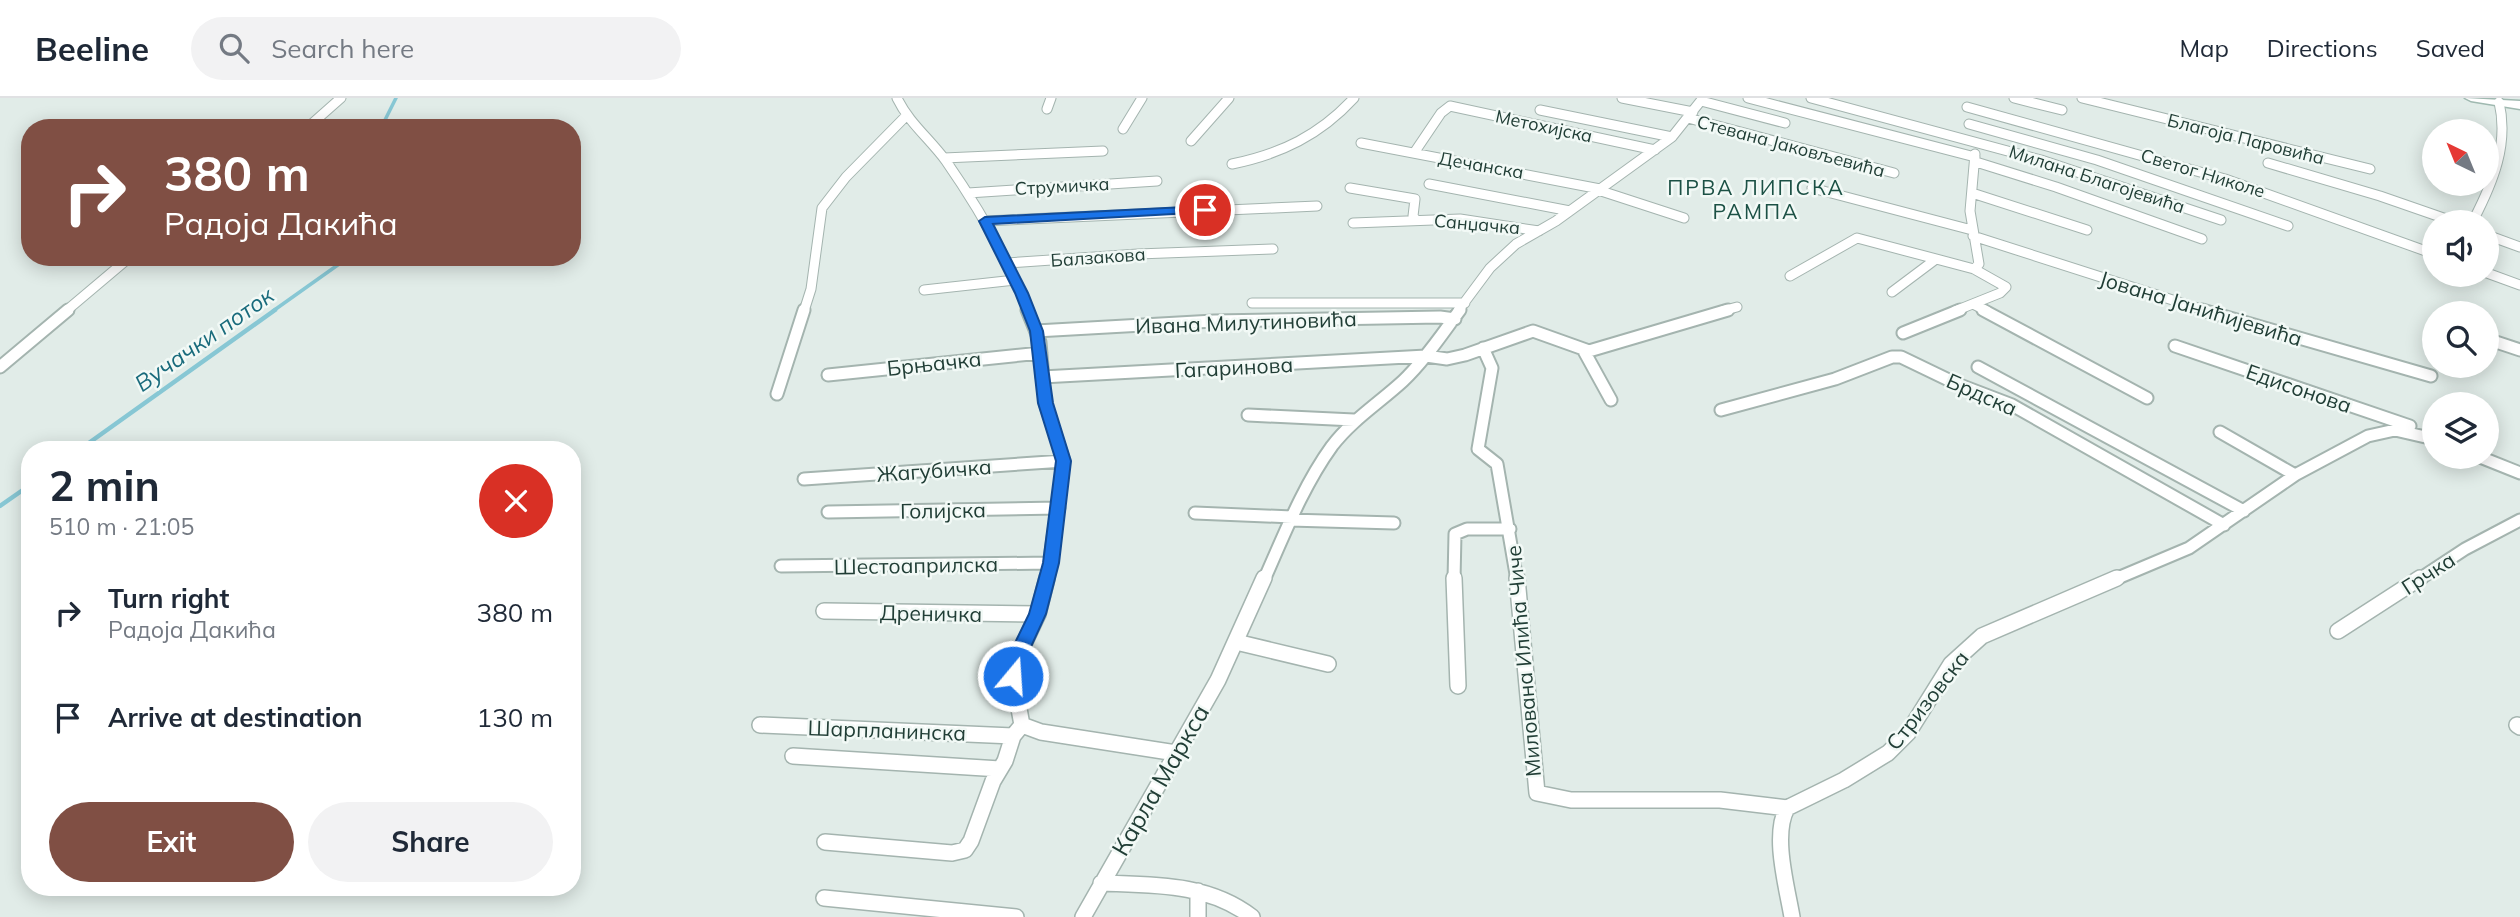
<!DOCTYPE html>
<meta charset="utf-8">
<style>
body{margin:0;font-family:Mulish,sans-serif;background:#f2f2f3;color:#1f2937;height:100vh;display:flex;flex-direction:column;font-size:26px;white-space:nowrap}
*{box-sizing:border-box;margin:0}
p{font-size:23px;color:#747a83}
.icon{flex:none;width:38px;height:38px;fill:none;stroke:currentColor;stroke-width:2;stroke-linecap:round;stroke-linejoin:round}
.map{position:relative;flex:1;overflow:hidden}
.drawer{position:absolute;left:21px;top:343px;width:560px;height:455px;display:flex;flex-direction:column;background:#fff;border-radius:28px;box-shadow:0 4px 18px #0003}
.drawer>*{flex:none}
.hud{position:absolute;left:21px;top:21px;width:560px;height:147px;border-radius:28px;box-shadow:0 4px 18px #0003;background:#804f44;color:#fff;overflow:hidden}
.needle{width:46px;rotate:317deg}
.buttons{position:absolute;left:2422px;top:21px;display:grid;gap:14px}
.buttons a{display:grid;place-items:center;width:77px;height:77px;border-radius:50%;background:#fff;box-shadow:0 4px 18px #0003;font-size:35px}
.pin{position:absolute;display:grid;place-items:center;width:60px;height:60px;color:#fff;margin:-30px;border:4px solid #fff;border-radius:50%;box-shadow:0 2px 7px #0007}
.me{position:absolute;width:77px;margin:-38px;rotate:18deg;stroke-linejoin:round;filter:drop-shadow(0 0 5px #0008)}
.turn{display:flex;align-items:center;gap:24px;height:147px;padding:0 28px;font-size:32px}
.turn .icon{width:91px;height:91px;stroke-width:2.5}
.turn b{display:block;font-size:49px;line-height:60px}
.round{display:grid;place-items:center;flex:none;width:74px;height:74px;border-radius:37px;background:#f2f2f3}
.overview{display:flex;align-items:center;justify-content:space-between;height:119px;padding:0 28px}
h1{font-size:42px;font-weight:700;line-height:52px}
.primary-button{display:flex;gap:14px;margin-top:auto;padding:14px 28px}
.primary-button a{flex:1;height:80px;border-radius:42px;background:#804f44;color:#fff;font-size:28px;font-weight:700;line-height:80px;text-align:center}
.primary-button a+a{background:#f2f2f3;color:#1f2937}
ul{padding:0;list-style:none}
li{display:flex;align-items:center;gap:21px;height:105px;padding:0 28px}
li div{flex:1}
li b{display:block;font-size:26px}
li em{font-style:normal}
header{display:flex;align-items:center;gap:42px;box-sizing:border-box;height:98px;padding:0 35px;background:#fff;border-bottom:2px solid #e0e1e3}
header strong{font-size:33px}
nav{display:flex;gap:38px;margin-inline-start:auto;font-size:24px}
.search{width:490px;height:63px;background:#f2f2f3;display:flex;align-items:center;gap:18px;box-sizing:border-box;padding:0 24px;border-radius:38px;color:#747a83;font-size:26px}
.map>svg:first-child{display:block}
.lines{fill:none;stroke-linecap:round;stroke-linejoin:round}
.stream-far1{stroke:#87c7d4;stroke-width:3.5}
.stream{stroke:#87c7d4;stroke-width:4.5}
.street-far2-casing{stroke:#a4b4af;stroke-width:11}
.street-far1-casing{stroke:#a4b4af;stroke-width:15}
.street-casing{stroke:#a4b4af;stroke-width:18}
.secondary-casing{stroke:#9fb9b0;stroke-width:3}
.street-far2{stroke:#fff;stroke-width:9}
.street-far1{stroke:#fff;stroke-width:11}
.street{stroke:#fff;stroke-width:15}
.secondary{fill:#fff;fill-rule:evenodd}
.route{fill:#1a73e8;stroke:#114b97;stroke-width:2}
.labels{text-anchor:middle;dominant-baseline:central;stroke-width:5;stroke-linejoin:round;paint-order:stroke}
.far-street-label{font-size:18px;fill:#213e36;stroke:#f2f9f6}
.far-quarter-label{font-size:21px;letter-spacing:2px;fill:#1c5145;stroke:#f2f9f6}
.street-label{font-size:21px;fill:#213e36;stroke:#f2f9f6}
.water-label{font-size:23px;font-style:italic;fill:#196b7c;stroke:#f2f9f6}
.near-street-label{font-size:24px;fill:#213e36;stroke:#f2f9f6}
</style>
<header>
<strong>Beeline</strong>
<div class="search"><svg class="icon" aria-label="search" viewBox="0 0 24 24"><circle cx="10" cy="10" r="6"/><path d="M15 15l6 6"/></svg>Search here</div>
<nav><a>Map</a><a>Directions</a><a>Saved</a></nav>
</header>
<div class="map">
<svg width="2520" height="819" viewBox="0 0 2520 819">
<rect width="100%" height="100%" fill="#e1ece8"/>
<g class="lines">
<path class="stream-far1" d="M381 30 396 0
M273 213 349 159"/>
<path class="stream" d="M79 352 275 212
M0 408 30 387"/>
<defs>
<path id="street-far2" d="M897 0C909 25 930 41 946 63 978 109 1008 161 1028 213
M1622 0 1693 14
M1748 0 1975 59
M1811 0 2041 62 2221 122
M2014 0 2062 12
M2082 0 2370 71
M1701 3 1785 25
M1967 9 2225 81 2434 156
M1047 11 1051 0
M1540 12 1672 39
M1688 20 1894 75
M1969 26 2097 62 2288 128
M307 30 341 0
M1123 31 1142 0
M1191 43 1229 0
M1361 45 1600 91
M1414 55 1441 15 1450 8 1655 52
M944 60 1103 53
M1976 64 2056 89 2202 141
M2268 65 2380 98 2455 124
M1232 66C1281 56 1320 37 1354 0
M1429 86 1570 113
M1350 90 1415 101 1413 118 1416 122
M1812 90 1972 132
M1598 92 1684 120
M968 95 1157 83
M1972 95 2087 132
M2474 121C2493 84 2509 46 2499 4
M985 123 1317 108
M1353 125 1460 121 1539 133
M2487 137 2520 149
M1973 138 2207 213
M1007 165 1138 156 1273 151
M1974 171 1979 166 1970 113 1975 56
M2487 175 2520 187
M1790 178 1857 140 1974 171 2006 189 2000 195 1955 213
M924 192 1015 182
M1892 194 1936 161
M1252 205H1465
M1973 206 1987 213
M66 213 130 159
M804 213 811 191 822 110 846 79 906 18
M1458 213 1490 170 1516 146 1556 123 1672 39 1703 0
M1722 213 1737 209"/>
<path id="street-far1" d="M1027 212 1040 244 1045 305 1064 363 1047 482
M1983 212 2147 300
M2202 212 2431 278
M1036 233 1214 223 1440 219 1455 221
M1903 235 1960 212
M2487 241 2520 252
M2175 248 2410 328
M1483 250 1492 270 1478 351 1497 366 1517 482
M1584 253 1611 302
M0 269 68 212
M1978 269 2244 413
M828 277 1041 255
M1042 279 1426 258 1447 261 1465 257 1533 233 1589 253 1728 212
M777 296 804 212
M1721 312 1835 281 1892 259H1901L1957 286 2012 307 2224 427
M1248 317 1354 322
M2220 334 2295 377
M2480 359 2520 375
M804 381 1064 363
M828 414 1059 410
M1195 415 1292 419
M1290 422 1394 425
M781 468 1051 465
M1264 482C1284 437 1303 388 1332 348 1352 322 1379 305 1403 283 1425 262 1442 236 1460 212
M1454 482 1455 436 1467 431H1510
M2113 482 2189 450 2295 377 2368 338 2395 332 2434 341
M2418 482 2465 451 2520 422"/>
<path id="street" d="M1047 480 1038 516 1014 567 1013 578 1022 627 1041 634 1176 655
M1454 480 1458 588
M1517 480 1537 695 1571 702H1720L1787 710
M824 513 1038 516
M2338 533 2420 480
M1236 544 1328 566
M760 627 1013 638
M2517 627 2520 629
M793 658 1000 671
M825 744 952 755 965 752 971 743 993 683 1005 663 1013 638 1022 627
M1101 785C1154 787 1208 785 1252 819
M1198 793V819
M824 800 1016 819
M1083 819 1218 582 1264 480
M1792 819C1787 789 1772 737 1787 710L1844 682 1888 655 1908 635 1951 566 1982 538 2117 480"/>
<path id="secondary" d="M2465 0 2520 3V11L2471 3Z"/>
</defs>
<use href="#street-far2" class="street-far2-casing"/>
<use href="#street-far1" class="street-far1-casing"/>
<use href="#street" class="street-casing"/>
<use href="#secondary" class="secondary-casing"/>
<use href="#street-far2" class="street-far2"/>
<use href="#street-far1" class="street-far1"/>
<use href="#street" class="street"/>
<use href="#secondary" class="secondary"/>
</g>
<path class="route" d="M1205 108 1211 112 1209 114 993 126 1028 195 1043 233 1053 305 1071 363 1059 465 1046 516 1029 553 1019 582H1007L1004 578 1011 553 1029 516 1043 465 1056 363 1038 305 1030 233 1015 195 979 123 985 119Z"/>
<g class="labels">
<g class="far-street-label">
<text transform="translate(1544 28) rotate(12)">Метохијска</text>
<text transform="translate(2246 41) rotate(14)">Благоја Паровића</text>
<text transform="translate(1791 48) rotate(15)">Стевана Јаковљевића</text>
<text transform="translate(1481 67) rotate(10)">Дечанска</text>
<text transform="translate(2203 75) rotate(17)">Светог Николе</text>
<text transform="translate(2097 81) rotate(18)">Милана Благојевића</text>
<text transform="translate(1062 88) rotate(-3)">Струмичка</text>
<text transform="translate(1477 126) rotate(5)">Санџачка</text>
<text transform="translate(1098 159) rotate(-4)">Балзакова</text>
</g>
<g class="far-quarter-label">
<text x="1756" y="89">ПРВА ЛИПСКА<tspan x="1756" dy="24">РАМПА</tspan></text>
</g>
<g class="street-label">
<text transform="translate(2201 210) rotate(17)">Јована Јанићијевића</text>
<text transform="translate(1246 224) rotate(-2)">Ивана Милутиновића</text>
<text transform="translate(934 265) rotate(-6)">Брњачка</text>
<text transform="translate(1234 269) rotate(-3)">Гагаринова</text>
<text transform="translate(2299 290) rotate(19)">Едисонова</text>
<text transform="translate(1982 296) rotate(24)">Брдска</text>
<text transform="translate(934 372) rotate(-4)">Жагубичка</text>
<text transform="translate(943 412) rotate(-1)">Голијска</text>
<text transform="translate(916 467) rotate(-1)">Шестоаприлска</text>
<text transform="translate(2428 475) rotate(-33)">Грчка</text>
<text transform="translate(931 515) rotate(1)">Дреничка</text>
<text transform="translate(1523 563) rotate(-95)">Милована Илића Чиче</text>
<text transform="translate(1927 602) rotate(-52)">Стризовска</text>
<text transform="translate(887 632) rotate(2)">Шарпланинска</text>
</g>
<g class="water-label">
<text transform="translate(204 241) rotate(-35)">Вучачки поток</text>
</g>
<g class="near-street-label">
<text transform="translate(1160 682) rotate(-60)">Карла Маркса</text>
</g>
</g>
</svg>
<div class="buttons">
<a><svg class="needle" viewBox="-14 -14 28 28"><path d="M0-13l5 13h-10z" fill="#e53935"/><path d="M0 13l5-13h-10z" fill="#747a83"/></svg></a>
<a><svg class="icon" aria-label="sound" viewBox="0 0 24 24"><path d="M4 9h4l5-4v14l-5-4H4zM17 9q2 3 0 6"/></svg></a>
<a><svg class="icon" aria-label="search" viewBox="0 0 24 24"><circle cx="10" cy="10" r="6"/><path d="M15 15l6 6"/></svg></a>
<a><svg class="icon" aria-label="layers" viewBox="0 0 24 24"><path d="M12 4l9 5-9 5-9-5zM3 14l9 5 9-5"/></svg></a>
</div>
<div class="pin" style="left:1205px;top:112px;background:#d93025"><svg class="icon" aria-label="arrive" viewBox="0 0 24 24"><path d="M6 21V4h12l-3 4 3 4H6"/></svg></div>
<svg class="me" style="left:1013px;top:578px" viewBox="-20 -20 40 40"><circle r="17" fill="#1a73e8" stroke="#fff" stroke-width="3"/><path d="M0-11L8 9 0 5-8 9z" fill="#fff"/></svg>
<div class="hud">
<div class="turn"><svg class="icon" aria-label="right" viewBox="0 0 24 24"><path d="M7 20v-9h11M14 6l5 5-5 5"/></svg><div><b>380 m</b>Радоја Дакића</div></div>
</div>
<section class="drawer">
<div class="overview"><div><h1>2 min</h1><p>510 m · 21:05</p></div><a class="round" style="background:#d93025;color:#fff"><svg class="icon" aria-label="close" viewBox="0 0 24 24"><path d="M6 6l12 12M18 6L6 18"/></svg></a></div>
<ul>
<li><svg class="icon" aria-label="right" viewBox="0 0 24 24"><path d="M7 20v-9h11M14 6l5 5-5 5"/></svg><div><b>Turn right</b><p>Радоја Дакића</p></div><em>380 m</em></li>
<li><svg class="icon" aria-label="arrive" viewBox="0 0 24 24"><path d="M6 21V4h12l-3 4 3 4H6"/></svg><div><b>Arrive at destination</b></div><em>130 m</em></li>
</ul>
<div class="primary-button"><a>Exit</a><a>Share</a></div>
</section>
</div>
